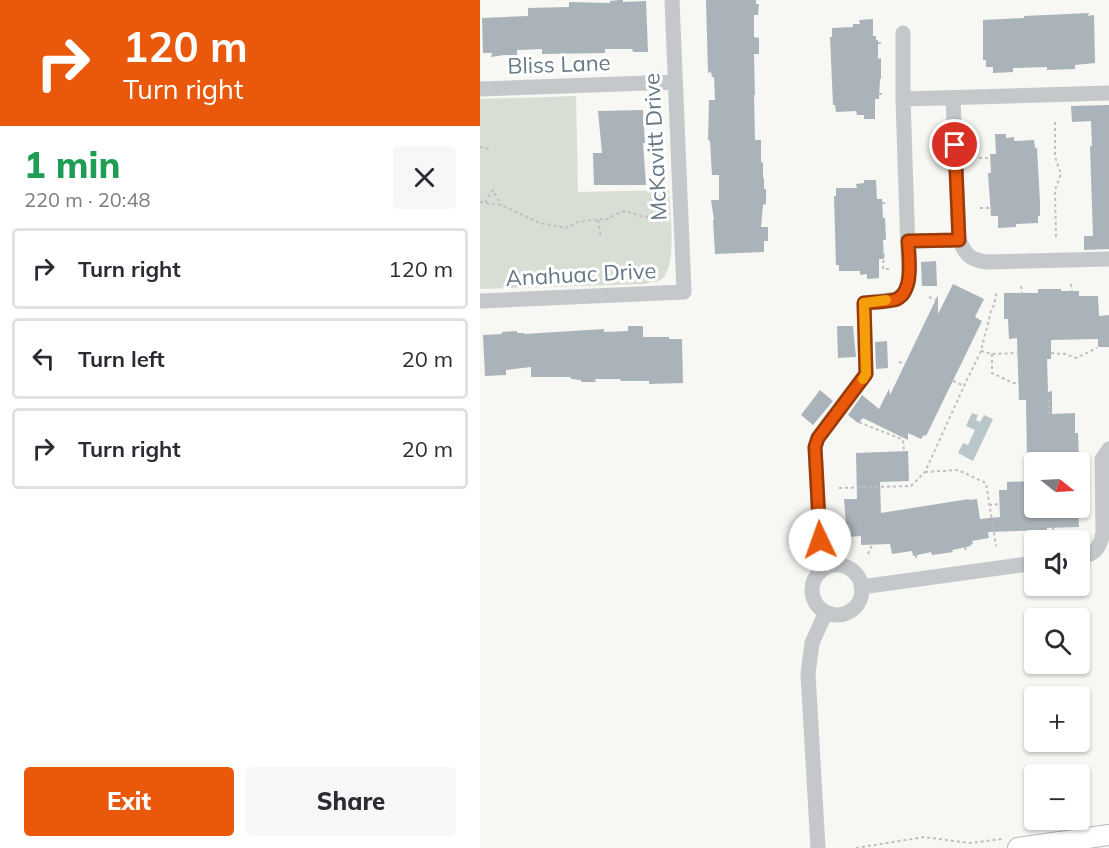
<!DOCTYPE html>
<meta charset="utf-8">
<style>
body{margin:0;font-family:Mulish,sans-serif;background:#f7f7f7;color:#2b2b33;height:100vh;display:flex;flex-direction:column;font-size:22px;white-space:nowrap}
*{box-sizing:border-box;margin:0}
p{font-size:20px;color:#7c7c81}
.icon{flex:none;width:33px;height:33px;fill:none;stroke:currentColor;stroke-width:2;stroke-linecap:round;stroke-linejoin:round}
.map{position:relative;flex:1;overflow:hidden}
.side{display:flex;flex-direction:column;background:#fff;width:480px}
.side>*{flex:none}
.guide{background:#ea580c;color:#fff;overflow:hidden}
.needle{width:39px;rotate:108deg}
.controls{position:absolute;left:544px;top:452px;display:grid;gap:12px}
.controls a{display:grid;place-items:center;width:66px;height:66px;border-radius:6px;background:#fff;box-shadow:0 2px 4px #0004;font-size:30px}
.pin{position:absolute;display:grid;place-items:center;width:51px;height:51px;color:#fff;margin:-26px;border:3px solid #fff;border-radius:50%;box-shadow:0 2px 6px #0007}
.me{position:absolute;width:66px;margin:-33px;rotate:357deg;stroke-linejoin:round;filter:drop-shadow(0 0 4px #0008)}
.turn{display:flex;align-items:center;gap:21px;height:126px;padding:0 24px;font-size:27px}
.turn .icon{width:78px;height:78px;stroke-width:2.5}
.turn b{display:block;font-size:42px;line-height:51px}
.round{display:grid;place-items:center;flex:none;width:63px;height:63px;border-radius:6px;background:#f7f7f7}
.headline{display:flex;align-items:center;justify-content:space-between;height:102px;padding:0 24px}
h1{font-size:36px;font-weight:800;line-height:45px;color:#1e9e55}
.button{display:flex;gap:12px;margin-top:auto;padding:12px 24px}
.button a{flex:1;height:69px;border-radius:6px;background:#ea580c;color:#fff;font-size:24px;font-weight:800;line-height:69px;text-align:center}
.button a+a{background:#f7f7f7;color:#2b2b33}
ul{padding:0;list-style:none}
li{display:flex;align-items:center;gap:18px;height:81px;margin:0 12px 9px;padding:0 12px;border:3px solid #e1e1e2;border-radius:6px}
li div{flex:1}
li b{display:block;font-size:22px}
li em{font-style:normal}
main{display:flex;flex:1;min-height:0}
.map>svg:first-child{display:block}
.green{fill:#d8ded4}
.water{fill:#b9c7ca}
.building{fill:#aab3b9}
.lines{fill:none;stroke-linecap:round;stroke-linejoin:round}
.major-casing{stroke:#b5babe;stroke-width:22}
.path{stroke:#bdc0c2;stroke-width:2;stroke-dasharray:3 3;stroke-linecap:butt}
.minor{stroke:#c4c8cb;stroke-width:15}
.major{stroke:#fff;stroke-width:20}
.route-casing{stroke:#983908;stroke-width:15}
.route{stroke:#ea580c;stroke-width:10}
.slow{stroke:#f59e0b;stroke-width:10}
.labels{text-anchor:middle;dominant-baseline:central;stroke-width:6;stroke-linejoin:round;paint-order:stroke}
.street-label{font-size:22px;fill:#647886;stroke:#fff}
</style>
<main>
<section class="side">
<div class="guide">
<div class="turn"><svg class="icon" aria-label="right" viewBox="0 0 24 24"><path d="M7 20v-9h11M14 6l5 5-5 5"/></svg><div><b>120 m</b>Turn right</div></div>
</div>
<div class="headline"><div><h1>1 min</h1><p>220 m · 20:48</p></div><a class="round"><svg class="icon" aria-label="close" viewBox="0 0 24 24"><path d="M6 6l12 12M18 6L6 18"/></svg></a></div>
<ul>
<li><svg class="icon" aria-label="right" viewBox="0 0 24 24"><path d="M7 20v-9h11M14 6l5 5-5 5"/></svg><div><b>Turn right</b></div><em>120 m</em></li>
<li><svg class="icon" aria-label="left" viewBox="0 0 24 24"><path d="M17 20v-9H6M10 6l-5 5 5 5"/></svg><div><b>Turn left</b></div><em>20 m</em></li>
<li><svg class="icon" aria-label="right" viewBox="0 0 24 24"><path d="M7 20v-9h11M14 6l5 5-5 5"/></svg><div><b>Turn right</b></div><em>20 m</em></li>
</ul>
<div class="button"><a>Exit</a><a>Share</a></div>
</section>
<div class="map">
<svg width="629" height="848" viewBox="0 0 629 848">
<rect width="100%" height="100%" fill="#f7f7f3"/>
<path class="green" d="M96 96 98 192 189 190C190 211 197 264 183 278 179 282 171 282 165 284L0 289V99Z"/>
<path class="water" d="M492 413 498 415 496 420 500 422 504 415 513 419 493 461 478 453 483 443 488 445 495 430 486 426Z"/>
<path class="building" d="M139 0H143V2L166 1 168 52H153L152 49H125V53L62 54V49L37 50V56L24 55 11 57 12 53H3L2 18 48 16V8L89 7V2L130 3V1Z
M226 0H276V4H279L278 15H274V37L279 38V54H274L275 95H274L275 140H281V162L283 163V178H284V189H286V204L283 205 281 227H288V241H284V252L235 254 233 220H234L231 200H239V175H232L230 141 228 140 229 100H235L234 77H232L231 72 228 73Z
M609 13 608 16 614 15 615 63 595 65V69L567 70V67L533 68V72L513 73V67H506V60H503V20L544 18V16Z
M393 19V36H396V40H398V59L401 58V79H400L399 99H395V119H384V115H377L376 111 356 112 355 105H353L350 37H352V28L373 27V24H380L379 20Z
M629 105V249L604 250V236H613L610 146H612L611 121 592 122 591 106Z
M163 110 165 143H163L166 185H114L113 153H122L118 111Z
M515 134H526V138L534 137V141L554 140 555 148H557L560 202V216H558V223L536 224V227L518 228V216H511L508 173H511L510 154H516Z
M384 180H396L397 199H402L403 218H405L406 240H403L404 259H399V278L387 279V274L380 275V271H359V265H356L354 196H356V188H377L376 184 384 183Z
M456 261 457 286H442L441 262Z
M473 284 504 299 495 317 502 321 446 436 444 435 441 439 428 433V440L383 418 378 423 368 415 382 395 399 409 409 389 410 395 458 295V314Z
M558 289H581V291H599V296H618L619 316 629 315V347H618V339L571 340V359H567L568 392 572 391V414L595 413V433H598L599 460H595V462H549V459H547L546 400H539L537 338 529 339 528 319H524V293H558Z
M148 326H163V337H189V339H202L203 383 169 384V381H141L140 379H115L116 382H101V380L91 379 90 377H51V367L26 370V375L5 376 3 335 22 334V332L37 331V333H44V334L124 329V332L148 331Z
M357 326H373L376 357 358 358Z
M407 341 408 368 396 369 395 342Z
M340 390 353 401 333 425 321 415Z
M428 451 429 481 400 482 401 513 489 499V500L497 499 500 519 520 517 519 490H527V482L555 481V507H598L599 527 567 528V530L508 532 509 538 492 541 493 544 490 545 491 546 472 550 473 552 452 555 451 552 433 556 432 551 412 554 410 544 381 545V536L367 537 364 499H377L376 453Z"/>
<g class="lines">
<defs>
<path id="major" d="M538 848 629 835"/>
</defs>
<use href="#major" class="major-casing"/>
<path class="path" d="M398 43H401
M399 94H403
M575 122V157L581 174 575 190 576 238
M0 147 11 149
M499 158H510
M0 202 21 205 60 223 86 228 98 222 111 220 127 219 139 213 145 211 161 216 187 219
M5 202 13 190 21 205
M402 203H407
M500 208H512
M118 220 121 237
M404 254 403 269H409
M591 284 592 291
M541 286 542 294
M449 297 456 300
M501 351 512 354 537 353
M571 353 585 354 596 358 617 348
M512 354V373L533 383H538
M419 362 426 364
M473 381 484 386
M569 399V416
M379 422C394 429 408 433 423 440L424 451
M445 472 478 470 506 483 516 546
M359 488 431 486 445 472 484 386 501 351 511 311 514 305 517 291
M509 505 520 504
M573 528V537
M485 547 486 551
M388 554 392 545
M436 555V559
M376 848 444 837 490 843 522 839"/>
<path class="minor" d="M0 89 195 82
M423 99 629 93
M479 240C486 255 489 259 506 262L629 259
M428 241 479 240 473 98
M0 301 204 292 192 0
M600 557C615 555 620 547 623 533L622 459 629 449
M332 590a25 25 0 1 1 50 0a25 25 0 1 1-50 0Z
M348 566 340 540 335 447 338 438 386 374 384 303 417 299 424 293 429 281 423 99V33
M381 587 555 563
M338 848 328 674 332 643 346 612"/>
<use href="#major" class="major"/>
</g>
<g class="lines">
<defs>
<path id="route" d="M340 540 335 447 338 438 386 374 384 303C391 302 411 302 417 299 434 291 429 256 428 241L479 240 475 145"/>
</defs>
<use href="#route" class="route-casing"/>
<use href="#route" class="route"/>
<path class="slow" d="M383 379 386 374 384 303 406 300"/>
</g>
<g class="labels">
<g class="street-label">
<text transform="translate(79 64) rotate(-2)">Bliss Lane</text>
<text transform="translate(175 147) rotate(-93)">McKavitt Drive</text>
<text transform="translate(101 274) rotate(-3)">Anahuac Drive</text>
</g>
</g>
</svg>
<div class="controls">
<a><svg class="needle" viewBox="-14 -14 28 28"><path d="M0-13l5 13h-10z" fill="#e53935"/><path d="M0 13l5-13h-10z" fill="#7c7c81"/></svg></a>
<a><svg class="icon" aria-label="sound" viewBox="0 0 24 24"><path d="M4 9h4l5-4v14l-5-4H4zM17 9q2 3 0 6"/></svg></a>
<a><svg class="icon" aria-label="search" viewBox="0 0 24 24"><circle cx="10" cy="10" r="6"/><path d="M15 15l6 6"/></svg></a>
<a>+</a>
<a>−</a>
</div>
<div class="pin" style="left:475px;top:145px;background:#d93025"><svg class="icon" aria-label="arrive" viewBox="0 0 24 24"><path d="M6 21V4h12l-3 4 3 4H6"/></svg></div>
<svg class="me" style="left:340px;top:540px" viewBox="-20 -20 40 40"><circle r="19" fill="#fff"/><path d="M0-13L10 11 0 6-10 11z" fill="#ea580c"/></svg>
</div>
</main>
